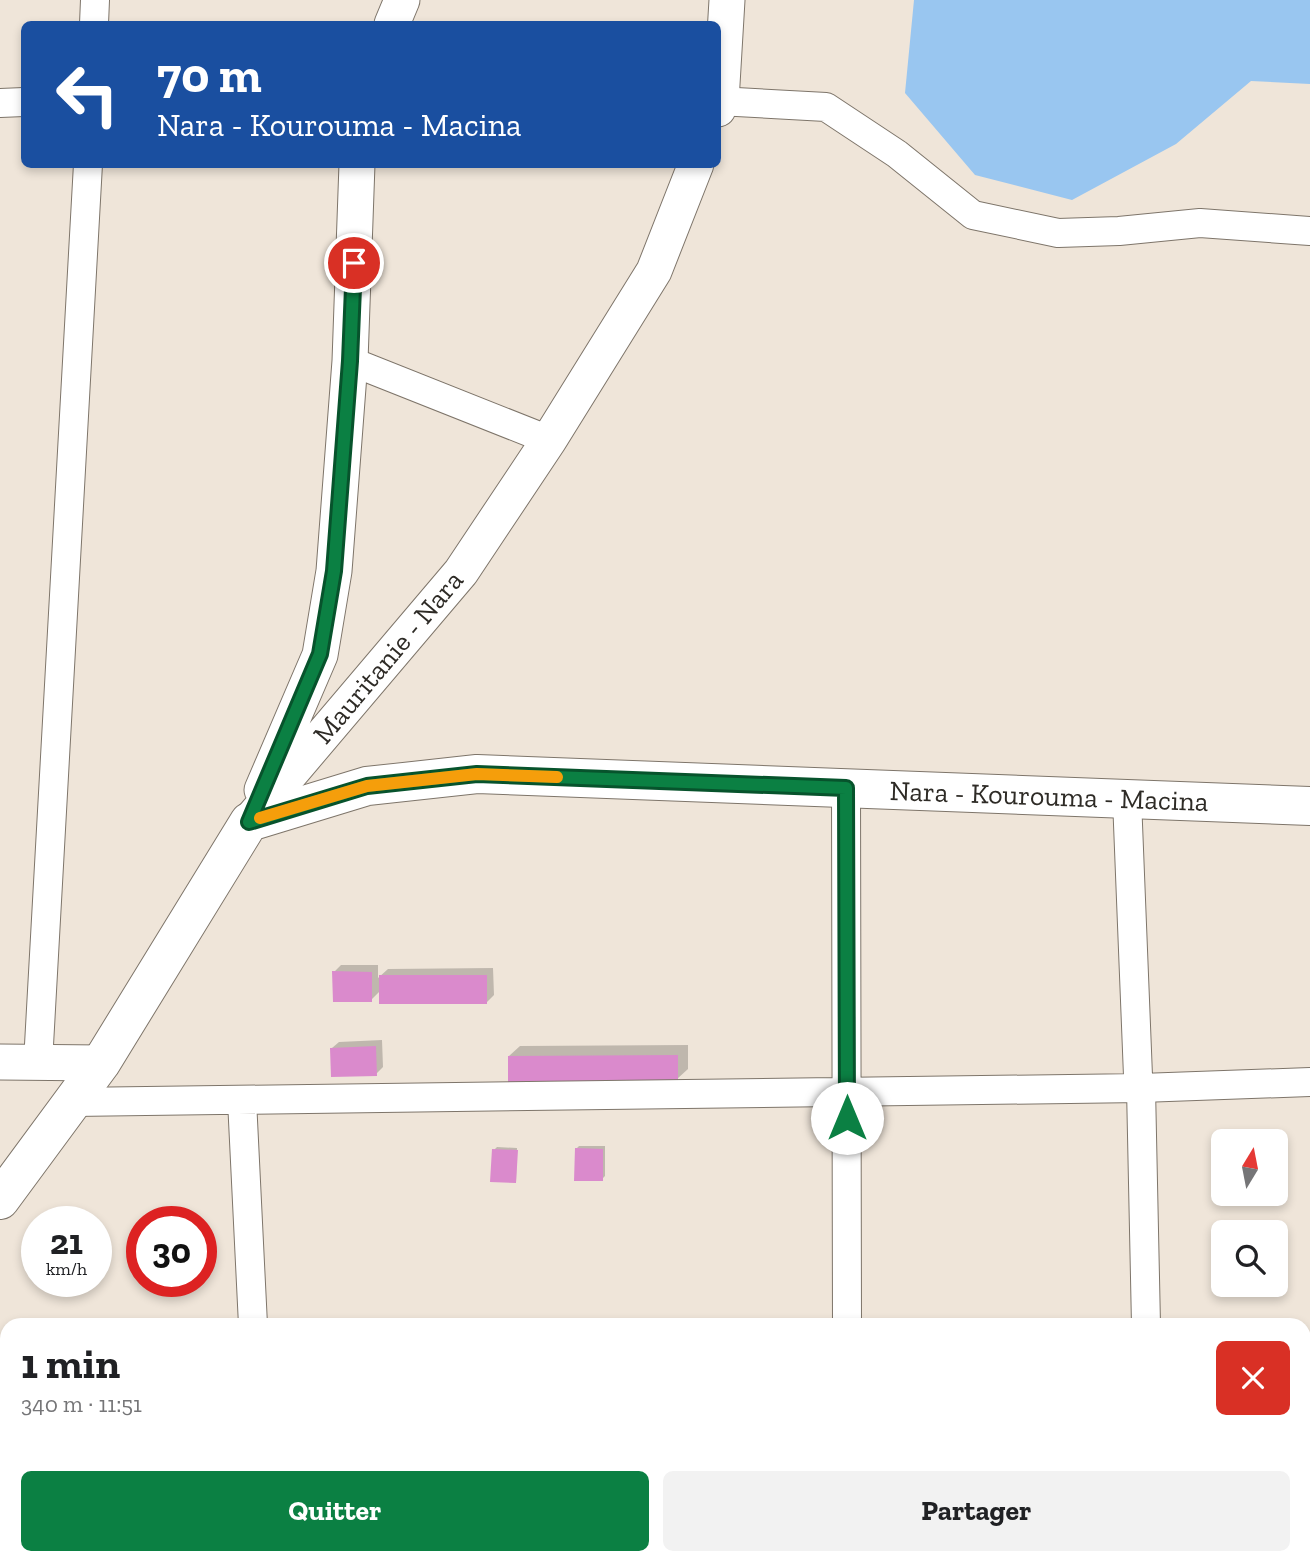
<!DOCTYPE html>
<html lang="fr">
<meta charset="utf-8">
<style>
body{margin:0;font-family:"Zilla Slab",serif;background:#f2f2f2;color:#202124;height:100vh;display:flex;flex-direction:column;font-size:26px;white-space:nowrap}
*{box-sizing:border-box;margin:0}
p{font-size:23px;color:#757577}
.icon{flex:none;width:38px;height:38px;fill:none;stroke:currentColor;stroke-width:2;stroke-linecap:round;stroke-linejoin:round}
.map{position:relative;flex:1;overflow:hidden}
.details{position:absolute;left:0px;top:1318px;width:1311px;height:247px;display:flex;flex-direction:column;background:#fff;border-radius:21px 21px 0 0;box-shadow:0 4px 10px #0003}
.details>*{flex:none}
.guide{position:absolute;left:21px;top:21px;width:700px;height:147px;border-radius:10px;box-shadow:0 4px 10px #0003;background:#1a4fa0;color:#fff;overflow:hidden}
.needle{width:46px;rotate:10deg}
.tools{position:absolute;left:1211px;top:1129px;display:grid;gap:14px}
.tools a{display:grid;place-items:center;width:77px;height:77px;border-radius:10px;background:#fff;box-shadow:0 4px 10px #0003;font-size:35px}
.speed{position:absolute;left:21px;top:1206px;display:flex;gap:14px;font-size:35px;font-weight:700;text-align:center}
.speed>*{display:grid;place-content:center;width:91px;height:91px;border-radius:50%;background:#fff;box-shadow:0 4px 10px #0003;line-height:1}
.speed small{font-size:18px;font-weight:400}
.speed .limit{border:10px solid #d22;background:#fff;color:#111}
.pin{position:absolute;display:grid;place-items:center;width:60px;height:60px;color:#fff;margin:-30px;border:4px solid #fff;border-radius:50%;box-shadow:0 2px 7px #0007}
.me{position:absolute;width:77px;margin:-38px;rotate:0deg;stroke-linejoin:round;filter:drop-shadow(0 0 5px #0008)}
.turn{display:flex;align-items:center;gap:24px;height:147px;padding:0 21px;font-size:32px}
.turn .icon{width:91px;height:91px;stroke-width:2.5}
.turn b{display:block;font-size:49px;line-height:60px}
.round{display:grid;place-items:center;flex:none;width:74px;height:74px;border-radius:10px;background:#f2f2f2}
.summary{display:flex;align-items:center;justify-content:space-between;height:119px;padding:0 21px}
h1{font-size:42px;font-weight:700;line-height:52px}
.action{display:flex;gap:14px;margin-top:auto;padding:14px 21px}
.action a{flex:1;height:80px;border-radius:10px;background:#0b8043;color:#fff;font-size:28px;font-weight:700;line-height:80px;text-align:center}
.action a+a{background:#f2f2f2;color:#202124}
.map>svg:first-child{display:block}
.water{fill:#99c6f0}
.shadow{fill:#0003}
.building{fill:#da8acc}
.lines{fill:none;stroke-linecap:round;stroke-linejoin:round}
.minor-casing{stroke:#7e756a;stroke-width:30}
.tertiary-casing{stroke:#7e756a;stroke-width:37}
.secondary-casing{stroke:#7e756a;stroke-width:40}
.minor{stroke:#fff;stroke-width:28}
.tertiary{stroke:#fff;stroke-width:35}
.secondary{stroke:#fff;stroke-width:38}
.route-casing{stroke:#07532c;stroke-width:18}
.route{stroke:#0b8043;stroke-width:12}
.slow{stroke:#f59e0b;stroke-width:12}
.labels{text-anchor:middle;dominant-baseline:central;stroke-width:5;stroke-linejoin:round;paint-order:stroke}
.street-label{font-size:28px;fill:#2e2b26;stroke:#fff}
</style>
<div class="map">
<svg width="1310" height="1564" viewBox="0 0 1310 1564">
<rect width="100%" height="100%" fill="#efe5d9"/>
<path class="water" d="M914 0H1310V84L1251 81 1176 144 1072 200 975 175 905 93Z"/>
<path class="shadow" d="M341 965H378V978L388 969 493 968 494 995 487 1002 381 990 371 1000 334 972Z
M382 1040 383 1067 376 1074 332 1048 339 1042Z
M688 1045V1069L677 1079 509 1056 520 1046Z
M579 1146H605V1176L602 1179 576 1149Z
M497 1147 517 1148 516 1182 492 1180 494 1150Z
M119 1561V1564H95Z"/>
<path class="building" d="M332 971 372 972V1002H333Z
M379 975H487V1004H379Z
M376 1046 377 1076 331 1077 330 1048Z
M678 1055V1081L508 1083V1056Z
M575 1148 603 1149V1181H574Z
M492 1149 518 1150 516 1183 490 1182Z"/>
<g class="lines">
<defs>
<path id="minor" d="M94 24 95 0
M718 101 826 107 897 154 973 215 1058 233 1119 231 1200 223 1310 231
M0 103 24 102
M350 361 549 440
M846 788 847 1325
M1127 799 1138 1076 1141 1088 1146 1325
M38 1063 88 164
M242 1100 253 1325
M73 1102 1141 1088 1310 1082
M1304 1369H1310
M0 1404H7
M258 1558V1564
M529 1558V1564
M1150 1558V1564
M843 1564V1558"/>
<path id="tertiary" d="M392 24 402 0
M718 109 721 101 727 0
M262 790 320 655 334 571 350 361 357 164
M249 822 461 572 549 440 654 271 696 164
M0 1062 101 1063"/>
<path id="secondary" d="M0 1200 101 1063 249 822 367 786 477 774 1310 806"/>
</defs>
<use href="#minor" class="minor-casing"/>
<use href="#tertiary" class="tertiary-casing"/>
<use href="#secondary" class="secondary-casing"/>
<use href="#minor" class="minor"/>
<use href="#tertiary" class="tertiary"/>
<use href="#secondary" class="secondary"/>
</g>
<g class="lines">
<defs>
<path id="route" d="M354 263 350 361 334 571 320 654 249 822 367 786 477 774 846 788 847 1118"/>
</defs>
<use href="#route" class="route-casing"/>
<use href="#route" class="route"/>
<path class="slow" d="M260 818 367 786 477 774 557 777"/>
</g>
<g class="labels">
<g class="street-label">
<text transform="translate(388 657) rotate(-50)">Mauritanie - Nara</text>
<text transform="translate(1049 796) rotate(2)">Nara - Kourouma - Macina</text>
</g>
</g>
</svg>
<div class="tools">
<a><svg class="needle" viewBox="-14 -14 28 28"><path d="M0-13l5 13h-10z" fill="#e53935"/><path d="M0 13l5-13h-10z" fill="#757577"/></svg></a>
<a><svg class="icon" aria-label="search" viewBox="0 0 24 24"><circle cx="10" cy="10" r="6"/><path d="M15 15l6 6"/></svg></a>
</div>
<div class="speed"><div>21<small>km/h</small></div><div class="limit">30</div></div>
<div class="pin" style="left:354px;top:263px;background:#d93025"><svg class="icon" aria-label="arrive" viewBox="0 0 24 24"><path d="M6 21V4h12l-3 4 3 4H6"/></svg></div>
<svg class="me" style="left:847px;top:1118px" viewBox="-20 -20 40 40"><circle r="19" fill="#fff"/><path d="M0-13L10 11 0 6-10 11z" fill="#0b8043"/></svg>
<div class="guide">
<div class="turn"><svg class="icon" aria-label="left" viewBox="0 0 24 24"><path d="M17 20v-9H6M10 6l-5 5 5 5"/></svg><div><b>70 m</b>Nara - Kourouma - Macina</div></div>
</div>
<section class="details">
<div class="summary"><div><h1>1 min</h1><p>340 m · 11:51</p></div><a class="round" style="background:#d93025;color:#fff"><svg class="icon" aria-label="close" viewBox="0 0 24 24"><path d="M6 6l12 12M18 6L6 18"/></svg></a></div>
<div class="action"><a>Quitter</a><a>Partager</a></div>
</section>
</div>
